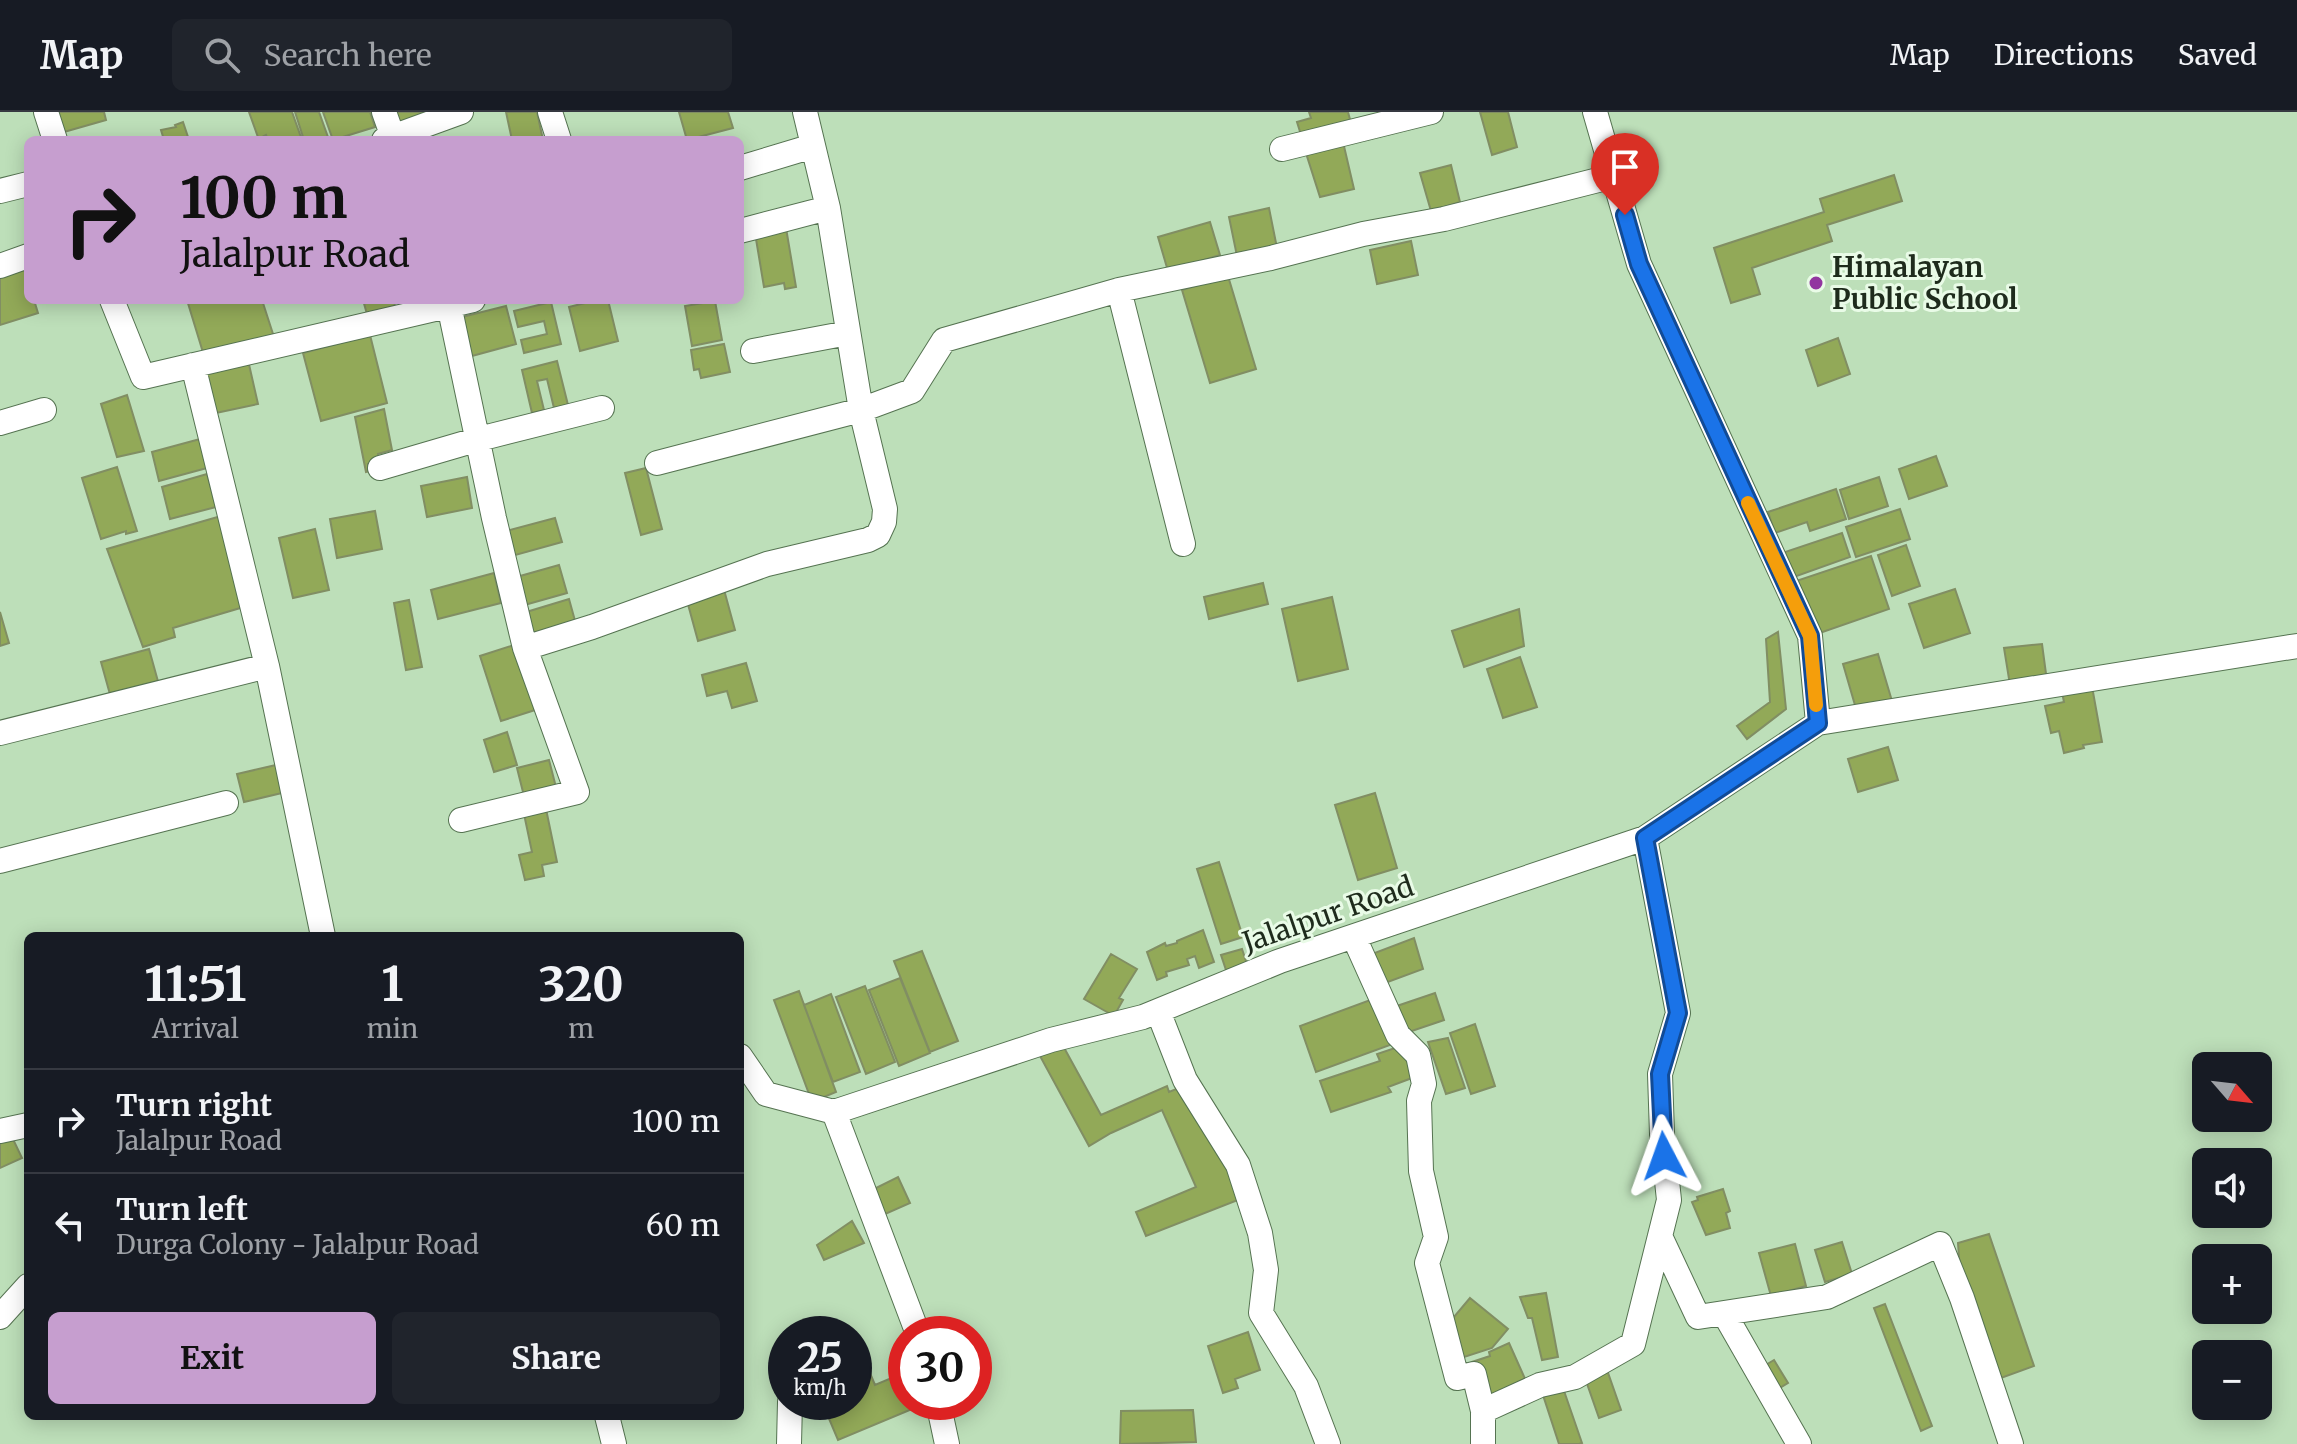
<!DOCTYPE html>
<meta charset="utf-8">
<style>
body{margin:0;font-family:Merriweather,serif;background:#20242c;color:#f1f3f6;height:100vh;display:flex;flex-direction:column;font-size:30px;white-space:nowrap}
*{box-sizing:border-box;margin:0}
p{font-size:26px;color:#9ea1a6}
.icon{flex:none;width:44px;height:44px;fill:none;stroke:currentColor;stroke-width:2;stroke-linecap:round;stroke-linejoin:round}
.map{position:relative;flex:1;overflow:hidden}
.sheet{position:absolute;left:24px;top:820px;width:720px;height:488px;display:flex;flex-direction:column;background:#171b24;border-radius:12px;box-shadow:0 4px 20px #0003}
.sheet>*{flex:none}
.hud{position:absolute;left:24px;top:24px;width:720px;height:168px;border-radius:12px;box-shadow:0 4px 20px #0003;background:#c69ecf;color:#111;overflow:hidden}
.needle{width:52px;rotate:118deg}
.fabs{position:absolute;left:2192px;top:940px;display:grid;gap:16px}
.fabs a{display:grid;place-items:center;width:80px;height:80px;border-radius:12px;background:#171b24;box-shadow:0 4px 20px #0003;font-size:40px}
.speed{position:absolute;left:768px;top:1204px;display:flex;gap:16px;font-size:40px;font-weight:700;text-align:center}
.speed>*{display:grid;place-content:center;width:104px;height:104px;border-radius:50%;background:#171b24;box-shadow:0 4px 20px #0003;line-height:1}
.speed small{font-size:20px;font-weight:400}
.speed .limit{border:12px solid #d22;background:#fff;color:#111}
.pin{position:absolute;display:grid;place-items:center;width:68px;height:68px;color:#fff;margin:-82px -34px;border-radius:50% 50% 50% 0;rotate:-45deg;box-shadow:0 0 8px #0007}
.pin .icon{rotate:45deg}
.me{position:absolute;width:88px;margin:-44px;rotate:356deg;stroke-linejoin:round;filter:drop-shadow(0 0 6px #0008)}
.turn{display:flex;align-items:center;gap:28px;height:168px;padding:0 24px;font-size:36px}
.turn .icon{width:104px;height:104px;stroke-width:2.5}
.turn b{display:block;font-size:56px;line-height:68px}
.eta{display:flex;justify-content:space-evenly;align-items:center;height:136px;text-align:center}
.eta b{font-size:48px;font-weight:700;line-height:56px}
.cta{display:flex;gap:16px;margin-top:auto;padding:16px 24px}
.cta a{flex:1;height:92px;border-radius:12px;background:#c69ecf;color:#111;font-size:32px;font-weight:700;line-height:92px;text-align:center}
.cta a+a{background:#20242c;color:#f1f3f6}
ul{padding:0;list-style:none}
li{display:flex;align-items:center;gap:24px;height:104px;padding:0 24px;border-top:2px solid #363941}
li div{flex:1}
li b{display:block;font-size:30px}
li em{font-style:normal}
header{display:flex;align-items:center;gap:48px;box-sizing:border-box;height:112px;padding:0 40px;background:#171b24;border-bottom:2px solid #363941}
header strong{font-size:38px}
nav{display:flex;gap:44px;margin-inline-start:auto;font-size:28px}
.search{width:560px;height:72px;background:#20242c;display:flex;align-items:center;gap:20px;box-sizing:border-box;padding:0 28px;border-radius:12px;color:#9ea1a6;font-size:30px}
.map>svg:first-child{display:block}
.building{fill:#92a958;stroke:#818e63;stroke-width:2}
.lines{fill:none;stroke-linecap:round;stroke-linejoin:round}
.minor-casing{stroke:#557351;stroke-width:26}
.minor{stroke:#fff;stroke-width:24}
.route-casing{stroke:#114b97;stroke-width:20}
.route{stroke:#1a73e8;stroke-width:14}
.slow{stroke:#f59e0b;stroke-width:14}
.poi-dot{fill:#9236a0;stroke:#e9fbe7;stroke-width:3}
.labels{text-anchor:middle;dominant-baseline:central;stroke-width:6;stroke-linejoin:round;paint-order:stroke}
.poi-label{font-size:28px;font-weight:bold;fill:#1e2b1c;stroke:#e9fbe7;text-anchor:start}
.street-label{font-size:28px;fill:#1e2b1c;stroke:#e9fbe7}
</style>
<header>
<strong>Map</strong>
<div class="search"><svg class="icon" aria-label="search" viewBox="0 0 24 24"><circle cx="10" cy="10" r="6"/><path d="M15 15l6 6"/></svg>Search here</div>
<nav><a>Map</a><a>Directions</a><a>Saved</a></nav>
</header>
<div class="map">
<svg width="2297" height="1332" viewBox="0 0 2297 1332">
<rect width="100%" height="100%" fill="#bddfb9"/>
<path class="building" d="M51 0H104L106 8 57 22Z
M249 0H292L302 28H268L266 23 262 25 263 28H259Z
M295 0H319L329 28H304Z
M323 0H370L375 15 333 28Z
M388 0H428L429 1 392 12Z
M506 0H537L543 28H512Z
M679 0H728L733 16 687 28Z
M1309 0H1348L1352 15 1302 26 1297 10 1311 6Z
M1480 0H1508L1517 35 1492 43Z
M183 10 189 28H164L161 18 176 15 175 13Z
M1343 30 1354 77 1320 85 1305 38Z
M1451 53 1460 90 1431 99 1420 61Z
M1894 63 1902 89 1827 113 1832 129 1752 156 1760 182 1731 191 1714 136 1824 100 1820 87Z
M1269 96 1277 136 1237 144 1229 105Z
M1210 110 1220 143 1168 159 1158 125Z
M786 116 796 175 785 177 784 171 764 175 755 121Z
M1411 129 1418 163 1377 172 1370 138Z
M22 146 28 167V188H34L38 201 0 213V154Z
M1228 164 1256 257 1210 271 1182 178Z
M187 188H262L274 225 205 247Z
M363 188H393L398 202 369 209Z
M597 188H608L618 229 580 239 569 195Z
M715 189 722 228 692 234 685 194Z
M551 190 561 232 524 241 521 228 547 222 544 209 518 215 514 199Z
M506 194 516 232 472 244 462 205Z
M370 223 387 291 321 309 303 241Z
M1838 226 1850 262 1818 274 1806 238Z
M724 232 730 260 701 266 699 257 694 258 691 238Z
M248 248 258 292 211 302 200 261Z
M557 249 568 293 554 296 547 267 537 269 544 298 532 301 522 258Z
M127 283 144 339 117 345 101 292Z
M384 297 392 338 378 342 380 349 368 352 370 359 366 360 355 305Z
M200 327 207 356 159 369 152 340Z
M1936 344 1947 374 1909 387 1899 357Z
M117 355 137 419 126 422V419L101 427 82 366Z
M646 356 662 417 641 423 625 361Z
M207 362 216 395 170 407 162 375Z
M467 365 472 396 427 405 421 374Z
M1879 365 1888 394 1849 407 1840 378Z
M1836 377 1846 407 1810 419 1807 410 1775 421 1768 400Z
M1900 397 1910 427 1856 445 1846 415Z
M375 399 382 437 337 446 330 407Z
M221 404 247 494 173 516 175 525 143 535 107 437Z
M555 406 562 430 508 445 502 420Z
M315 417 329 478 293 486 279 426Z
M1842 421 1850 445 1791 466 1782 441Z
M1906 433 1920 474 1892 484 1878 443Z
M1871 444 1889 497 1814 523 1793 470Z
M559 453 567 481 521 494 513 466Z
M494 461 501 491 438 507 431 478Z
M1263 471 1268 492 1209 507 1204 485Z
M723 474 735 518 698 529 686 485Z
M1955 477 1970 521 1924 536 1909 492Z
M1332 485 1348 557 1298 569 1282 497Z
M569 487 577 516 531 529 523 501Z
M409 488 422 555 406 558 394 491Z
M1519 497 1524 534 1464 555 1452 519Z
M0 500 9 531 0 534Z
M1778 520 1786 597 1747 627 1737 614 1770 590 1766 527Z
M2042 532 2047 569 2010 573 2004 536Z
M514 533 535 598 501 609 480 544Z
M149 537 159 573 111 586 101 550Z
M1878 542 1892 589 1857 600 1843 552Z
M1520 545 1537 595 1503 606 1487 557Z
M746 551 757 589 732 596 727 579 707 584 702 563Z
M2091 569 2102 630 2083 633 2084 636 2064 641 2059 619 2051 621 2045 594 2064 590 2061 575Z
M507 620 517 653 494 660 484 628Z
M1888 635 1898 668 1858 680 1848 647Z
M549 648 557 679 525 688 517 656Z
M276 653 282 681 244 690 237 662Z
M1375 681 1397 756 1358 768 1335 693Z
M546 697 557 750 542 753 544 764 525 768 519 743 532 740 524 702Z
M1219 750 1243 825 1221 832 1197 757Z
M1203 818 1214 850 1199 856 1195 844 1187 847 1189 853 1166 860 1167 864 1157 868 1147 840 1165 831 1166 834 1177 831V829Z
M1414 826 1423 857 1385 871 1372 842Z
M1242 837 1247 852 1226 858 1221 843Z
M922 839 958 929 930 940 894 849Z
M1111 842 1137 857 1119 886 1123 888 1114 904 1084 887Z
M900 866 930 941 899 954 869 878Z
M865 874 895 950 866 962 836 885Z
M799 879 836 980 812 990 774 888Z
M1435 881 1444 908 1403 922 1394 895Z
M831 882 860 960 833 970 804 893Z
M1373 887 1390 933 1316 960 1300 914Z
M1475 912 1495 974 1471 982 1450 921Z
M1448 926 1465 976 1446 982 1428 930Z
M1062 932 1101 1003 1167 974 1169 980 1184 974 1243 1086 1146 1124 1136 1100 1196 1075 1162 998 1111 1021 1089 1034 1040 944Z
M1401 934 1406 948 1411 946 1412 966 1388 975 1391 980 1331 1000 1320 969 1380 949 1377 942Z
M11 1023 22 1046 0 1056V1028Z
M898 1065 910 1091 883 1103 872 1078Z
M1723 1077 1730 1099 1726 1101 1730 1116 1706 1123 1692 1090 1698 1088 1697 1085Z
M852 1109 864 1131 824 1148 817 1133Z
M1989 1122 2034 1254 1990 1270 1962 1186 1958 1131Z
M1842 1130 1852 1162 1825 1170 1815 1138Z
M1795 1132 1806 1174 1771 1184 1759 1141Z
M1546 1181 1558 1245 1542 1248 1532 1206H1528L1520 1185Z
M1470 1186 1508 1217 1492 1236 1455 1248 1453 1206Z
M1885 1192 1932 1314 1921 1319 1874 1196Z
M1248 1220 1260 1258 1235 1267 1238 1276 1223 1281 1208 1234Z
M1509 1231 1526 1269 1484 1288 1472 1250 1490 1244 1489 1240Z
M1774 1248 1788 1271 1778 1277 1764 1254Z
M867 1254 875 1273 906 1260V1290L924 1292 838 1328 822 1290H854V1260Z
M1606 1255 1621 1298 1599 1306 1584 1263Z
M1563 1276 1582 1331 1579 1332H1559L1543 1283Z
M1193 1298 1196 1330 1120 1332 1121 1299Z"/>
<g class="lines">
<defs>
<path id="minor" d="M46 0 55 28
M384 0 394 28
M550 0 559 28
M1595 0 1639 152 1810 524 1818 611
M384 28 461 0
M1282 37 1431 0
M740 56 813 34
M0 79 28 72
M740 119 828 96 805 0
M0 154 28 144
M1119 178 1183 432
M112 188 143 265 473 188
M448 188 494 406 525 536 577 680 461 708
M753 239 848 221
M193 253 267 554 323 824
M0 311 44 298
M657 351 861 298 912 279 944 228 1119 178 1271 146 1363 122 1444 107 1614 64
M380 356 479 327 602 296
M525 536 592 515 767 452 868 428 878 423 884 410 885 397 861 298 828 96
M0 621 267 554
M0 749 226 691
M1358 834 1398 923 1418 943 1424 972 1419 989 1421 1059 1436 1125 1427 1151 1457 1266 1474 1262 1483 1299V1332
M1158 899 1185 968 1238 1053 1260 1121 1266 1158 1261 1201 1306 1274 1328 1332
M740 944 766 982 834 1000
M834 1000 1051 928 1143 905 1280 849 1645 726 1818 611 2297 534
M834 1000 918 1222
M0 1019 28 1013
M1660 1124 1698 1205 1827 1185 1940 1132 1962 1186 2011 1332
M1724 1201 1799 1332
M0 1205 28 1174
M938 1290 947 1332
M1483 1299 1540 1273 1575 1265 1633 1232 1669 1088 1662 1022 1660 962 1678 901 1645 726
M607 1304 614 1332
M789 1332 790 1290"/>
</defs>
<use href="#minor" class="minor-casing"/>
<use href="#minor" class="minor"/>
</g>
<g class="lines">
<defs>
<path id="route" d="M1625 103 1639 152 1810 524 1818 611 1645 726 1678 901 1660 962 1664 1044"/>
</defs>
<use href="#route" class="route-casing"/>
<use href="#route" class="route"/>
<path class="slow" d="M1748 391 1810 524 1816 593"/>
</g>
<circle class="poi-dot" cx="1816" cy="171" r="8"/>
<g class="labels">
<g class="poi-label">
<text x="1832" y="155">Himalayan<tspan x="1832" dy="32">Public School</tspan></text>
</g>
<g class="street-label">
<text transform="translate(1328 802) rotate(-19)">Jalalpur Road</text>
</g>
</g>
</svg>
<div class="fabs">
<a><svg class="needle" viewBox="-14 -14 28 28"><path d="M0-13l5 13h-10z" fill="#e53935"/><path d="M0 13l5-13h-10z" fill="#9ea1a6"/></svg></a>
<a><svg class="icon" aria-label="sound" viewBox="0 0 24 24"><path d="M4 9h4l5-4v14l-5-4H4zM17 9q2 3 0 6"/></svg></a>
<a>+</a>
<a>−</a>
</div>
<div class="speed"><div>25<small>km/h</small></div><div class="limit">30</div></div>
<div class="pin" style="left:1625px;top:103px;background:#d93025"><svg class="icon" aria-label="arrive" viewBox="0 0 24 24"><path d="M6 21V4h12l-3 4 3 4H6"/></svg></div>
<svg class="me" style="left:1664px;top:1044px" viewBox="-20 -20 40 40"><path d="M0-17L14 15 0 8-14 15z" fill="#1a73e8" stroke="#fff" stroke-width="4"/></svg>
<div class="hud">
<div class="turn"><svg class="icon" aria-label="right" viewBox="0 0 24 24"><path d="M7 20v-9h11M14 6l5 5-5 5"/></svg><div><b>100 m</b>Jalalpur Road</div></div>
</div>
<section class="sheet">
<div class="eta">
<div><b>11:51</b><p>Arrival</p></div>
<div><b>1</b><p>min</p></div>
<div><b>320</b><p>m</p></div>
</div>
<ul>
<li><svg class="icon" aria-label="right" viewBox="0 0 24 24"><path d="M7 20v-9h11M14 6l5 5-5 5"/></svg><div><b>Turn right</b><p>Jalalpur Road</p></div><em>100 m</em></li>
<li><svg class="icon" aria-label="left" viewBox="0 0 24 24"><path d="M17 20v-9H6M10 6l-5 5 5 5"/></svg><div><b>Turn left</b><p>Durga Colony - Jalalpur Road</p></div><em>60 m</em></li>
</ul>
<div class="cta"><a>Exit</a><a>Share</a></div>
</section>
</div>
